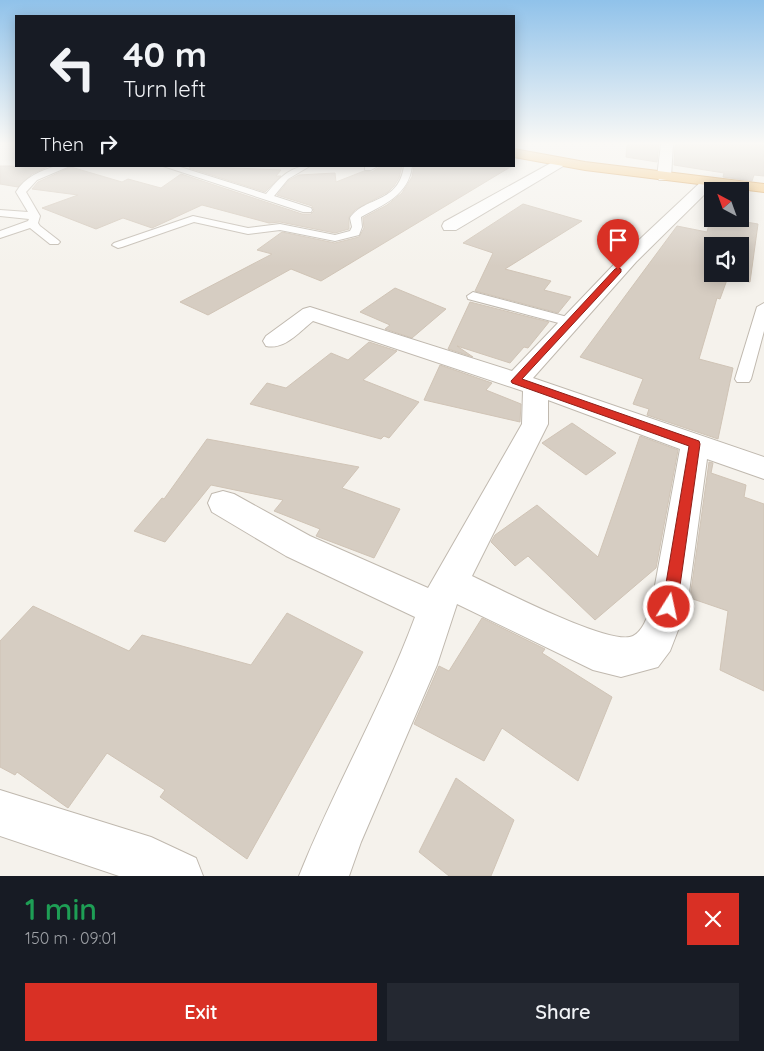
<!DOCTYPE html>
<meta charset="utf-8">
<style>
body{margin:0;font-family:Quicksand,sans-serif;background:#242831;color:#f1f3f6;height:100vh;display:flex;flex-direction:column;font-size:19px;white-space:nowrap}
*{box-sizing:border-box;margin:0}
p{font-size:16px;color:#9ea1a6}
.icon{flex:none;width:28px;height:28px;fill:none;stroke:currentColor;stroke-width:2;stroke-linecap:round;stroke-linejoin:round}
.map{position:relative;height:876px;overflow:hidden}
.drawer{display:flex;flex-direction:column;background:#171b24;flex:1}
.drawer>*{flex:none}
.hud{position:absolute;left:15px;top:15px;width:500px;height:152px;border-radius:0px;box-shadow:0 2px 12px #0003;background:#171b24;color:#f1f3f6;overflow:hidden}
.needle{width:32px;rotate:319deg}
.fabs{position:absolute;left:704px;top:182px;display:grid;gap:10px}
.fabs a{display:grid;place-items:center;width:45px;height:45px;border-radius:0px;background:#171b24;box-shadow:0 2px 12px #0003;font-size:25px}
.pin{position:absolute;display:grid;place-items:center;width:42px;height:42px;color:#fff;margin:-51px -21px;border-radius:50% 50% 50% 0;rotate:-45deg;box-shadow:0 0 5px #0007}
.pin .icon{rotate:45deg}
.me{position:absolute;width:55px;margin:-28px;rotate:10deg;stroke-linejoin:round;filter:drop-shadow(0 0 4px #0008)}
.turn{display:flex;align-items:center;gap:18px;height:105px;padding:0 25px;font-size:22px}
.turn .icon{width:65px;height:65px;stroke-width:2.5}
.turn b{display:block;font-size:35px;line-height:42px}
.then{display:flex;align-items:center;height:48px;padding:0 25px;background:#0003;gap:10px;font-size:19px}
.round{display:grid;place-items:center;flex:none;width:52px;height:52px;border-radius:0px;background:#242831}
.head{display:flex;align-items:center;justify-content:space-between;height:85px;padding:0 25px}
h1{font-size:30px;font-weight:600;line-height:38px;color:#1e9e55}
.primary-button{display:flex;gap:10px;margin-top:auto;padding:10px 25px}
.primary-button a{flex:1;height:58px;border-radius:0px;background:#d93025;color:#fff;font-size:20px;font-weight:600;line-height:58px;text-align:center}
.primary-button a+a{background:#242831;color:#f1f3f6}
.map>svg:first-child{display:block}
.building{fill:#d6cdc2;stroke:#d0c4b6;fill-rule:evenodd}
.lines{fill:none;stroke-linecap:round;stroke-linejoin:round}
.lane-casing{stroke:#c0b9af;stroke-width:2}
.street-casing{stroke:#c0b9af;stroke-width:2}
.highway-casing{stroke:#d59847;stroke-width:2}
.lane{fill:#fff;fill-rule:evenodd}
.street{fill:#fff;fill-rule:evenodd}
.highway{fill:#f5c477;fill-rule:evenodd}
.route{fill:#d93025;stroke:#8d1f18}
</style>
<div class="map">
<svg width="764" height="876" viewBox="0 0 764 876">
<rect width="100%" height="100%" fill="#f5f2ec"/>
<path class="building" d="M627 144H659L657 162 626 157Z
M675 144H764V176L754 175 752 181 723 177 724 173 674 165Z
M0 166H49L32 174 18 187 0 184Z
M191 166 281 170 276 176H281L265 192 189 168Z
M381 166H402L399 178 394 186 388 192 355 210 349 217V229L335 233 280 222 269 223 202 205 152 228 123 218 96 229 42 208 78 195 32 189 38 182 71 167 122 182 128 179 161 188 181 174 302 214H311L314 211 312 206 277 195 289 180 299 175 335 173 336 182 364 171 372 172Z
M414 166H512L321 281 291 269 208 315 180 302 272 254 257 250 282 232 335 243 359 237 364 228 363 218 387 205 402 193 412 177Z
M720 188 749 192 740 221 758 224 750 282 728 277 720 299 717 298 699 359 733 368 718 439 647 415 649 409 633 404 643 379 580 357 677 226 707 232 712 213V219H740V191H719ZM712 246H740V274H712Z
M523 204 582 221 505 269 551 281 544 290 571 297 558 313 475 291 493 253 463 243Z
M395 288 446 309 412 338 385 329 390 325 360 312Z
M470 302 549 322 528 348 524 347 510 363 457 346 473 357 448 349Z
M369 342 397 351 363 380 419 402 389 438 384 436 381 439 250 404 267 383 286 388 331 353 348 360Z
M440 365 492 383 486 390 521 404 520 422 424 400Z
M572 423 616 453 586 475 542 443Z
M640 436 678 450 656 568 595 620 528 556 515 566 491 542 495 535 537 505 598 557Z
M207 439 359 467 342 488 400 509 374 558 316 536 320 529 274 511 283 500 211 485 165 542 134 531 162 498 164 499Z
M709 462 713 463 711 473 746 485 744 497 764 504V691L720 670 728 611 690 598Z
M33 606 129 651 142 635 251 665 287 613 363 652 247 859 160 797 165 790 107 753 68 808 17 772 15 775 0 767V641Z
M482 618 545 649 542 653 612 697 578 781 502 728 484 761 414 724 439 666 449 671Z
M456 778 514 820 491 876H449L419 852Z"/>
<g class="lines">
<defs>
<path id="lane" d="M56 166H70L37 180 26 192 40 216 38 223 40 226 58 240 60 242 58 244H50L30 228 0 238V231L28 221 29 219 0 216V210L28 212 16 192C25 177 40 171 56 166Z
M163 166H177L266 194C279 179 289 166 310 166L288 179 274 196 311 208 312 210 311 212H303Z
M365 166H378L371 170H365Z
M404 166H412C409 195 383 205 361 217L362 227 359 235 335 241 280 230 248 234 194 222 122 247 118 248 112 245 114 243 193 216 248 228 280 224 335 235 350 231 352 227 350 218C365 196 399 204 404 166Z
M473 292 575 319 577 322 570 326 468 299 467 296Z
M764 303V331L751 379 749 382H737L735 379 757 307Z"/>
<path id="street" d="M661 144H673L671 177 669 180H659L657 177Z
M560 158 567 162 565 165 456 230H444L442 226 444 222Z
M709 178 714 179 716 182 714 185 636 262 533 378 764 457V479L707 459 687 607 670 651 658 667 621 677 593 670 457 604 437 665 361 842 349 876H299C334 788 382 706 415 617L286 556 212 512 208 503 212 494 223 491 234 494 310 536 428 588 522 424 523 391 313 321C299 332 285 350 266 346L263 341 266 336 303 309 310 307 512 371 624 254 704 179ZM548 400 680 449 651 607C647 617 643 631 633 636 611 647 498 588 472 576L548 424Z
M0 790 151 837 196 858 203 876H119L0 836Z"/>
<path id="highway" d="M514 149 585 162 764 184V192L585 170 514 157Z"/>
</defs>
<use href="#lane" class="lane-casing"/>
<use href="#street" class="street-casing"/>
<use href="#highway" class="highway-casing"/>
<use href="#lane" class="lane"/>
<use href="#street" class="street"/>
<use href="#highway" class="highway"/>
</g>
<linearGradient id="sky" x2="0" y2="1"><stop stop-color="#90c2ea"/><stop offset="0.54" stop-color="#faf9f6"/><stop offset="1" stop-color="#faf9f6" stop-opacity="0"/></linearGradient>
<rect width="764" height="266" fill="url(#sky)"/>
<path class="route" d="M618 268 621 269V272L522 379 699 441 700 444 677 607 674 612 669 614 664 612 662 607 689 446 512 383 511 381 615 269Z"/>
</svg>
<div class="fabs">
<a><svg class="needle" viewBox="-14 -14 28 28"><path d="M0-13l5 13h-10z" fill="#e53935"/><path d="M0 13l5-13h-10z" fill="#9ea1a6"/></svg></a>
<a><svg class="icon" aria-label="sound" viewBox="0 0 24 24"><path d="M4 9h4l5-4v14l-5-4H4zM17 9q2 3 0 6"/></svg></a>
</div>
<div class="pin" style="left:618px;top:270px;background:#d93025"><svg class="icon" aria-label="arrive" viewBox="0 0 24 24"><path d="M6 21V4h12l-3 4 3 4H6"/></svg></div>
<svg class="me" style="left:669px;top:607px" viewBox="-20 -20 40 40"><circle r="17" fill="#d93025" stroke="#fff" stroke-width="3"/><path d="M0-11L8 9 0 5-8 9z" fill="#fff"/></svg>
<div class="hud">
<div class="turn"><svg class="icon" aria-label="left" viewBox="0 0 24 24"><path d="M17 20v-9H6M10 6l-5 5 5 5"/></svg><div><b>40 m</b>Turn left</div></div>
<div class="then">Then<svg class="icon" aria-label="right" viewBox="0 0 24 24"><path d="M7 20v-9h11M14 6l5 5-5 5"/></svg></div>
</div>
</div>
<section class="drawer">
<div class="head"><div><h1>1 min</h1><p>150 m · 09:01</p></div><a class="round" style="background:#d93025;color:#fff"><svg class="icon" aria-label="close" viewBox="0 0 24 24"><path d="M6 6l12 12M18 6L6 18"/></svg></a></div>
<div class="primary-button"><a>Exit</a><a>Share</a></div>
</section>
